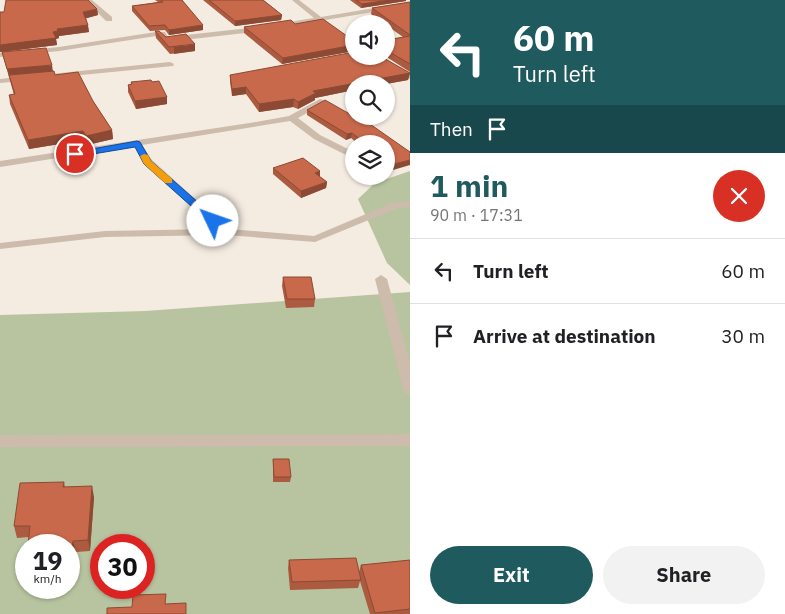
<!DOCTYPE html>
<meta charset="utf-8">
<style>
body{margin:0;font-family:"IBM Plex Sans",sans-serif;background:#f2f2f2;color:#202124;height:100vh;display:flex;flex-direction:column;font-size:19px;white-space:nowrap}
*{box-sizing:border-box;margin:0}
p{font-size:16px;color:#757577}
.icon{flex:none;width:28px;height:28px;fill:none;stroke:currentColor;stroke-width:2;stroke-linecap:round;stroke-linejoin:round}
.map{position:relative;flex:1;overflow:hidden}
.panel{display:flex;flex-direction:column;background:#fff;width:375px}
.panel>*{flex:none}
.banner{background:#1f5a5e;color:#fff;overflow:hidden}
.tools{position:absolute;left:345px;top:15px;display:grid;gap:10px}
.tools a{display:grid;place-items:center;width:50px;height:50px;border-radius:50%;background:#fff;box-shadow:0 1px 4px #0004;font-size:25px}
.speed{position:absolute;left:15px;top:534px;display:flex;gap:10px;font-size:25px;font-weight:700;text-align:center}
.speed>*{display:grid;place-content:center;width:65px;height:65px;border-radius:50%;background:#fff;box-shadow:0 1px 4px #0004;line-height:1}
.speed small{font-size:12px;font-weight:400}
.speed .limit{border:8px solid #d22;background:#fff;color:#111}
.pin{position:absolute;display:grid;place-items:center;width:42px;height:42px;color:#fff;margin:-21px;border:2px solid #fff;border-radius:50%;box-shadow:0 1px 5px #0007}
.me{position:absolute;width:55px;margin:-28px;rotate:312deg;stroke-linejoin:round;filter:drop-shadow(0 0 4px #0008)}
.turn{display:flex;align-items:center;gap:18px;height:105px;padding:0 20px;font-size:22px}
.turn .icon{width:65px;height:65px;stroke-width:2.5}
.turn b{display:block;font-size:35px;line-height:42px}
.then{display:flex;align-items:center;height:48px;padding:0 20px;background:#0003;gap:10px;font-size:19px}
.round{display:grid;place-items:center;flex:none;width:52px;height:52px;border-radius:26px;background:#f2f2f2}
.head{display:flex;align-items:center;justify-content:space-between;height:85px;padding:0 20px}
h1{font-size:30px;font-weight:800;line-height:38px;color:#1f5a5e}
.button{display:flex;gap:10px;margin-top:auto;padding:10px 20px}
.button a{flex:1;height:58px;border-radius:30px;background:#1f5a5e;color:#fff;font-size:20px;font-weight:800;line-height:58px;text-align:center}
.button a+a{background:#f2f2f2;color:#202124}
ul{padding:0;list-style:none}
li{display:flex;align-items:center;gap:15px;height:65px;padding:0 20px;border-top:1px solid #e0e0e0}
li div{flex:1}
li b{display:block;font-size:19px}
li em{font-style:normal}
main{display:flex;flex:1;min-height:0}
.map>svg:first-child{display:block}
.green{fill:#b8c4a0;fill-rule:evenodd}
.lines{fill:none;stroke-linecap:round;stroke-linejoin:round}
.street{fill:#cdbbac;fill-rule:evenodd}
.wall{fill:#ac5a40}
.shaded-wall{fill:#8c4a34}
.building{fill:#c8694b;stroke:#8c4a34}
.route{fill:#1a73e8;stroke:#114b97}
.slow{fill:#f59e0b}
</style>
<main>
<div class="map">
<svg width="410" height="614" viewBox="0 0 410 614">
<rect width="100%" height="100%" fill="#f4ebe1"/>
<path class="green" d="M410 171V285L387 263 358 199 375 183Z
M410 292V614H0V315L145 311ZM26 545H69V588H26ZM101 545H144V588H101Z"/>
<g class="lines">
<path class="street" d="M85 0H92L112 17V21H106Z
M292 0H299L321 17 410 2V6L325 20 327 22 323 24 318 22 276 28V24L314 18Z
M259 27 263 29 262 31 166 42 160 36H156L59 51 0 57V53L59 47 156 32H165L168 37Z
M371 56H381L410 74V79Z
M170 62 174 64 173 66 0 83V79Z
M320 99 323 100V104L298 118 320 135 354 152V159L314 139 290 121 142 145 152 160 229 229 314 236 392 203 410 201V207L398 208 315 242 226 235 105 237 0 249V243L105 231 216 229 145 164 134 146 0 167V161L256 122 289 116Z
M381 275 387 279 410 363V394L405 393 403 389 375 279Z
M410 434V446L0 447V435Z"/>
</g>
<path class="wall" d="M155 0H182L203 30 169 35 165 30 150 31 132 11V6L158 2Z
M203 0H263L282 15 281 20 235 26Z
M350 0H406V1L361 8Z
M410 2V72L385 56H386V40L403 37 386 25V24H384L371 14 372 8Z
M97 9 98 15 86 18 89 32 59 36V38L56 39 57 45 3 52 53 71 55 75 93 101 112 130 113 139 87 145 84 140 29 149 10 104 9 95H14L2 52H0Z
M295 24 354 41V51L282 64 244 33V27Z
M155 31 166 37 195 51 170 54 156 38Z
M410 73 408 80 386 84H354V90L315 98V100L298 109 293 107 259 112 246 94 232 96 230 82V75Z
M131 82H152L167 97V104L136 109 128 92V85L131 84Z
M307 110 410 152 393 170 386 165V144H358L351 138 346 140 307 115Z
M273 168 320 171V177L327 182 326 188 301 198 273 174Z
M283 277 315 299 314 307 286 308 282 286Z
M273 459 291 477 290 482H273Z
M64 482 65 487 94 497 90 551 76 552 75 558H69V545L29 537 17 538 14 526Z
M289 560 359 572 361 565 410 560V614H370L360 581 358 588 290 590 288 568Z"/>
<path class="shaded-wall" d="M390 0H406V1L361 8 362 4Z
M97 9 98 15 84 19 83 12Z
M282 15 281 20 235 26V21Z
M88 25 89 32 59 36V38L56 39 57 45 0 52V45L53 32 57 29Z
M203 25V30L169 35V30Z
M195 44V51L174 54V47Z
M354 45V51L282 64 283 58Z
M52 65 53 72 9 76 7 69Z
M410 73 408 80 386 84H354V90L315 98V100L298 109V102L313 91Z
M246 87V94L232 96V89Z
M167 97V104L136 109 135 101Z
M294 99 293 107 259 112V104Z
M112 130 113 139 87 145 86 136Z
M83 131 84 140 29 149 28 140Z
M352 133 351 138 346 140 347 134Z
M410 160V165L393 170 394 164Z
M320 171V178L315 173Z
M327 182 326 188 301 198V191Z
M92 486 94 497 90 551 88 540Z
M73 541 76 552 75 558 72 547Z"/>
<path class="building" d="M6 0H88L97 9 83 12 88 25 57 29 58 31 53 32 56 38 0 45V12H4Z
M161 0H182L203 25 169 30 165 25 149 26 132 6 163 2Z
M209 0H263L282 15 235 21Z
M356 0H390L362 4Z
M410 2V35L372 8Z
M323 19 354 41V45L283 58 244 27 291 20 295 24Z
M155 31H159L166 37 186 34 195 44 169 47Z
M410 36V64L386 50V40Z
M46 48 52 65 7 69 2 52Z
M354 52V56H380L410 73 313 91 316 93 298 102 294 99 259 104 246 87 232 89 230 75Z
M54 71 55 75 78 72 93 101 112 130 86 136 83 131 28 140 9 95 15 94 9 75Z
M151 80 152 82 159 81 167 97 135 101 128 85 132 84 131 82Z
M325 100 364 122H367L410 152V160L394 164 386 159V144H366L352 133 347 134 307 110Z
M303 158 320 171 315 173 327 182 301 191 273 168Z
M283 277H311L315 299H287Z
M273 459H289L291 477H274Z
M64 482 63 487 92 486 88 540 73 541 72 547H69V545H28L30 526H14L20 483Z
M356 558 361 580 292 582 289 560Z
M410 560V609L375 613 361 565Z
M166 594 165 604 186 603V614H107V608L132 607 133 595Z"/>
<path class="route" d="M137 141 140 142 151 161 217 219V223H210L144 164 135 147 75 157 70 154 75 152Z"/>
<path class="slow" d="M144 154 148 155 151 161 172 179V183H165L144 164 140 156Z"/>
</svg>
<div class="tools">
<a><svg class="icon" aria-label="sound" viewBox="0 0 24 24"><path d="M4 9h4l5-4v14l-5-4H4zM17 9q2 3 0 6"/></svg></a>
<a><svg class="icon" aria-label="search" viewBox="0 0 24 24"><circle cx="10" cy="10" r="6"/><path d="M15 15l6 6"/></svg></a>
<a><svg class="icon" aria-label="layers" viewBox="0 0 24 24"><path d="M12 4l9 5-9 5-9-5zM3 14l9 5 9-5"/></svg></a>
</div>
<div class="speed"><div>19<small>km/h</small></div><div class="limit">30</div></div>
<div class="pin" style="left:75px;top:154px;background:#d93025"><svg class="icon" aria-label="arrive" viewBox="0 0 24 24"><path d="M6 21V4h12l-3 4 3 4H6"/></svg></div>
<svg class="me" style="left:213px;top:221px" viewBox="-20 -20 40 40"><circle r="19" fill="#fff"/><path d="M0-13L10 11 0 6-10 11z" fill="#1a73e8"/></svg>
</div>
<section class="panel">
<div class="banner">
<div class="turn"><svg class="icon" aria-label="left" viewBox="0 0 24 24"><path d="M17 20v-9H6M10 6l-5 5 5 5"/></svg><div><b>60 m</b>Turn left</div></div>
<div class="then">Then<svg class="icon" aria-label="arrive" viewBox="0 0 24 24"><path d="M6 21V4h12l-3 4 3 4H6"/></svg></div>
</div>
<div class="head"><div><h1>1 min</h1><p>90 m · 17:31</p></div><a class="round" style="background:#d93025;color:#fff"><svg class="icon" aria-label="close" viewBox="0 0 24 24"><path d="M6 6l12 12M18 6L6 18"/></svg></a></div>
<ul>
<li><svg class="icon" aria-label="left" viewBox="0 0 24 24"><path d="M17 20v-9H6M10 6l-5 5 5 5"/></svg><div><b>Turn left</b></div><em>60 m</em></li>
<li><svg class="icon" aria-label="arrive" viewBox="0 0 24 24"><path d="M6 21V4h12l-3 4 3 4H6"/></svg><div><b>Arrive at destination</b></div><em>30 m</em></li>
</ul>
<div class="button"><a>Exit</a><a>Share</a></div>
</section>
</main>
